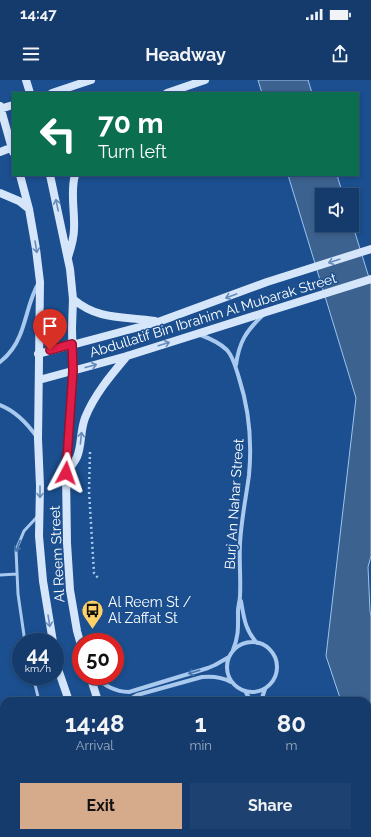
<!DOCTYPE html>
<style>
body{margin:0;font-family:Raleway,sans-serif;background:#1d4271;color:#f1f3f6;height:100vh;display:flex;flex-direction:column;font-size:15px;white-space:nowrap}
*{box-sizing:border-box;margin:0}
p{font-size:13px;color:#9dadc1}
.icon{flex:none;width:22px;height:22px;fill:none;stroke:currentColor;stroke-width:2;stroke-linecap:round;stroke-linejoin:round}
.map{position:relative;flex:1;overflow:hidden}
.drawer{position:absolute;left:0px;top:617px;width:371px;height:140px;display:flex;flex-direction:column;background:#143b6b;border-radius:12px 12px 0 0;box-shadow:0 2px 6px #0003,0 0 0 1px #33557e}
.drawer>*{flex:none}
.banner{position:absolute;left:12px;top:12px;width:347px;height:84px;border-radius:0px;box-shadow:0 2px 6px #0003,0 0 0 1px #33557e;background:#0b6e4f;color:#fff;overflow:hidden}
.tools{position:absolute;left:315px;top:108px;display:grid;gap:8px}
.tools a{display:grid;place-items:center;width:44px;height:44px;border-radius:0px;background:#143b6b;box-shadow:0 2px 6px #0003,0 0 0 1px #33557e;font-size:20px}
.speed{position:absolute;left:12px;top:553px;display:flex;gap:8px;font-size:20px;font-weight:700;text-align:center}
.speed>*{display:grid;place-content:center;width:52px;height:52px;border-radius:50%;background:#143b6b;box-shadow:0 2px 6px #0003,0 0 0 1px #33557e;line-height:1}
.speed small{font-size:10px;font-weight:400}
.speed .limit{border:6px solid #d22;background:#fff;color:#111}
.pin{position:absolute;display:grid;place-items:center;width:34px;height:34px;color:#fff;margin:-41px -17px;border-radius:50% 50% 50% 0;rotate:-45deg;box-shadow:0 0 4px #0007}
.pin .icon{rotate:45deg}
.me{position:absolute;width:44px;margin:-22px;rotate:4deg;stroke-linejoin:round;filter:drop-shadow(0 0 3px #0008)}
.turn{display:flex;align-items:center;gap:14px;height:84px;padding:0 20px;font-size:18px}
.turn .icon{width:52px;height:52px;stroke-width:2.5}
.turn b{display:block;font-size:28px;line-height:34px}
.eta{display:flex;justify-content:space-evenly;align-items:center;height:68px;text-align:center}
.eta b{font-size:24px;font-weight:700;line-height:28px}
.primary-button{display:flex;gap:8px;margin-top:auto;padding:8px 20px}
.primary-button a{flex:1;height:46px;border-radius:0px;background:#d6ab8b;color:#111;font-size:16px;font-weight:700;line-height:46px;text-align:center}
.primary-button a+a{background:#1d4271;color:#f1f3f6}
.status{display:flex;justify-content:space-between;align-items:center;height:28px;padding:0 20px;background:#143b6b;direction:ltr}
.status svg{height:11px;fill:currentColor}
header{display:flex;justify-content:space-between;align-items:center;height:52px;padding:0 20px;background:#143b6b;font-size:18px;font-weight:700}
.map>svg:first-child{display:block}
.water{fill:#3c6290;stroke:#9cc4f0}
.lines{fill:none;stroke-linecap:round;stroke-linejoin:round}
.path{stroke:#a9c9ee;stroke-width:2.5;stroke-dasharray:2 3;stroke-linecap:butt}
.lane{stroke:#a9c9ee;stroke-width:3}
.street{stroke:#a9c9ee;stroke-width:4}
.secondary{stroke:#d6e6fa;stroke-width:8}
.oneway{stroke:#668bba}
.oneway2{stroke:#4674ac}
.route-casing{stroke:#92132f;stroke-width:10}
.route{stroke:#e11d48;stroke-width:7}
.labels{text-anchor:middle;dominant-baseline:central;stroke-width:3;stroke-linejoin:round;paint-order:stroke}
.street-label{font-size:14px;fill:#fff;stroke:#1b4f8f}
.poi-label{font-size:14px;fill:#fff;stroke:#1b4f8f;text-anchor:start}
</style>
<div class="status"><b>14:47</b><svg viewBox="0 0 49 12"><path d="M0 12V9h3v3zM5 12V6h3v6zM10 12V3h3v9zM15 12V0h3v12zM26 1h20v11H26zM47 4h2v5h-2z"/></svg></div>
<header><svg class="icon" aria-label="menu" viewBox="0 0 24 24"><path d="M4 6h16M4 12h16M4 18h16"/></svg>Headway<svg class="icon" aria-label="share" viewBox="0 0 24 24"><path d="M12 15V3M7 8l5-5 5 5M5 13v7h14v-7"/></svg></header>
<div class="map">
<svg width="371" height="757" viewBox="0 0 371 757">
<rect width="100%" height="100%" fill="#1b4f8f"/>
<path class="water" d="M258 0H308L312 13H262Z
M288 95H337L343 115H322V145H352V143L371 204V476L368 487 370 531 371 536V714L367 701V621H341L326 576 356 318Z"/>
<g class="lines">
<path class="path" d="M90 372 89 411 94 493 98 498"/>
<path class="lane" d="M0 495 17 494
M25 562 18 514 16 470 24 451 37 437
M33 596 39 621"/>
<path class="street" d="M198 254C209 258 219 262 227 270 234 278 236 289 239 298 249 329 252 363 249 395 246 418 241 441 240 464 239 482 241 499 240 516 240 521 238 526 238 531 238 547 239 555 233 570
M0 282C9 275 16 265 20 255 27 238 29 220 38 204
M236 285C239 262 246 251 263 235
M0 325C16 331 27 343 37 357
M241 521C244 538 245 550 257 563
M227 587a25 25 0 1 1 50 0a25 25 0 1 1-50 0Z
M93 596C105 605 114 612 129 612L208 588 215 585 229 577
M245 611 251 621
M127 621 137 615 202 597C213 596 222 597 231 602
M261 621 265 609
M296 753 297 757"/>
<path class="secondary" d="M26 0 30 13
M52 13 91 0
M167 13 205 0
M0 26 13 72
M0 29 13 25
M0 72 13 67
M20 95 29 129 36 169 40 202 38 359 40 406 39 456 43 501 53 562
M50 95 70 189 73 219 72 248 73 291 66 393 67 463 70 510 77 551 81 565
M0 113 19 121 29 129
M68 177C71 168 74 159 74 149 75 131 70 112 75 95
M73 219C99 241 124 236 155 241
M38 274 158 242 267 202 371 169
M39 300 127 276 371 199
M66 393C70 388 74 383 77 377 82 365 80 351 85 338 94 315 111 295 127 276
M55 571 58 589 69 621
M90 596 98 621
M110 753 111 757
M139 753 140 757"/>
</g>
<defs><path id="oneway-shaft" d="M-6 0H5M1.5-3L5.5 0L1.5 3" fill="none" stroke-width="1.6" stroke-linecap="round" stroke-linejoin="round"/></defs>
<g class="oneway">
<use href="#oneway-shaft" transform="translate(57 125) rotate(-102)"/>
<use href="#oneway-shaft" transform="translate(36 167) rotate(81)"/>
<use href="#oneway-shaft" transform="translate(334 181) rotate(162)"/>
<use href="#oneway-shaft" transform="translate(231 216) rotate(160)"/>
<use href="#oneway-shaft" transform="translate(164 264) rotate(-17)"/>
<use href="#oneway-shaft" transform="translate(91 286) rotate(-15)"/>
<use href="#oneway-shaft" transform="translate(81 358) rotate(-84)"/>
<use href="#oneway-shaft" transform="translate(40 412) rotate(90)"/>
<use href="#oneway-shaft" transform="translate(49 541) rotate(81)"/>
</g>
<g class="oneway2">
<use href="#oneway-shaft" transform="translate(18 466) rotate(110)"/>
<use href="#oneway-shaft" transform="translate(194 592) rotate(163)"/>
</g>
<g class="lines">
<defs>
<path id="route" d="M50 270 72 264 73 291 66 393"/>
</defs>
<use href="#route" class="route-casing"/>
<use href="#route" class="route"/>
</g>
<defs>
<symbol id="bus-pin" viewBox="-11 -11 22 30"><path d="M0 17L-7.5 6A9.5 9.5 0 1 1 7.5 6Z" fill="#ffd166" stroke="#1b4f8f"/><path d="M-5-6H5V4H4V6H2V4H-2V6H-4V4H-5ZM-3.5-4V0h7V-4ZM-3.5 1.2v1.5H-2V1.2ZM2 1.2v1.5H3.5V1.2Z" fill="#111"/></symbol>
</defs>
<g fill-rule="evenodd">
<use href="#bus-pin" x="80" y="518" width="25" height="34"/>
</g>
<g class="labels">
<g class="street-label">
<text transform="translate(213 235) rotate(-17)">Abdullatif Bin Ibrahim Al Mubarak Street</text>
<text transform="translate(234 424) rotate(-86)">Burj An Nahar Street</text>
<text transform="translate(57 474) rotate(-93)">Al Reem Street</text>
</g>
<g class="poi-label">
<text x="108" y="522">Al Reem St /<tspan x="108" dy="16">Al Zaffat St</tspan></text>
</g>
</g>
</svg>
<div class="tools">
<a><svg class="icon" aria-label="sound" viewBox="0 0 24 24"><path d="M4 9h4l5-4v14l-5-4H4zM17 9q2 3 0 6"/></svg></a>
</div>
<div class="speed"><div>44<small>km/h</small></div><div class="limit">50</div></div>
<div class="pin" style="left:50px;top:270px;background:#d93025"><svg class="icon" aria-label="arrive" viewBox="0 0 24 24"><path d="M6 21V4h12l-3 4 3 4H6"/></svg></div>
<svg class="me" style="left:66px;top:393px" viewBox="-20 -20 40 40"><path d="M0-17L14 15 0 8-14 15z" fill="#e11d48" stroke="#fff" stroke-width="4"/></svg>
<div class="banner">
<div class="turn"><svg class="icon" aria-label="left" viewBox="0 0 24 24"><path d="M17 20v-9H6M10 6l-5 5 5 5"/></svg><div><b>70 m</b>Turn left</div></div>
</div>
<section class="drawer">
<div class="eta">
<div><b>14:48</b><p>Arrival</p></div>
<div><b>1</b><p>min</p></div>
<div><b>80</b><p>m</p></div>
</div>
<div class="primary-button"><a>Exit</a><a>Share</a></div>
</section>
</div>
